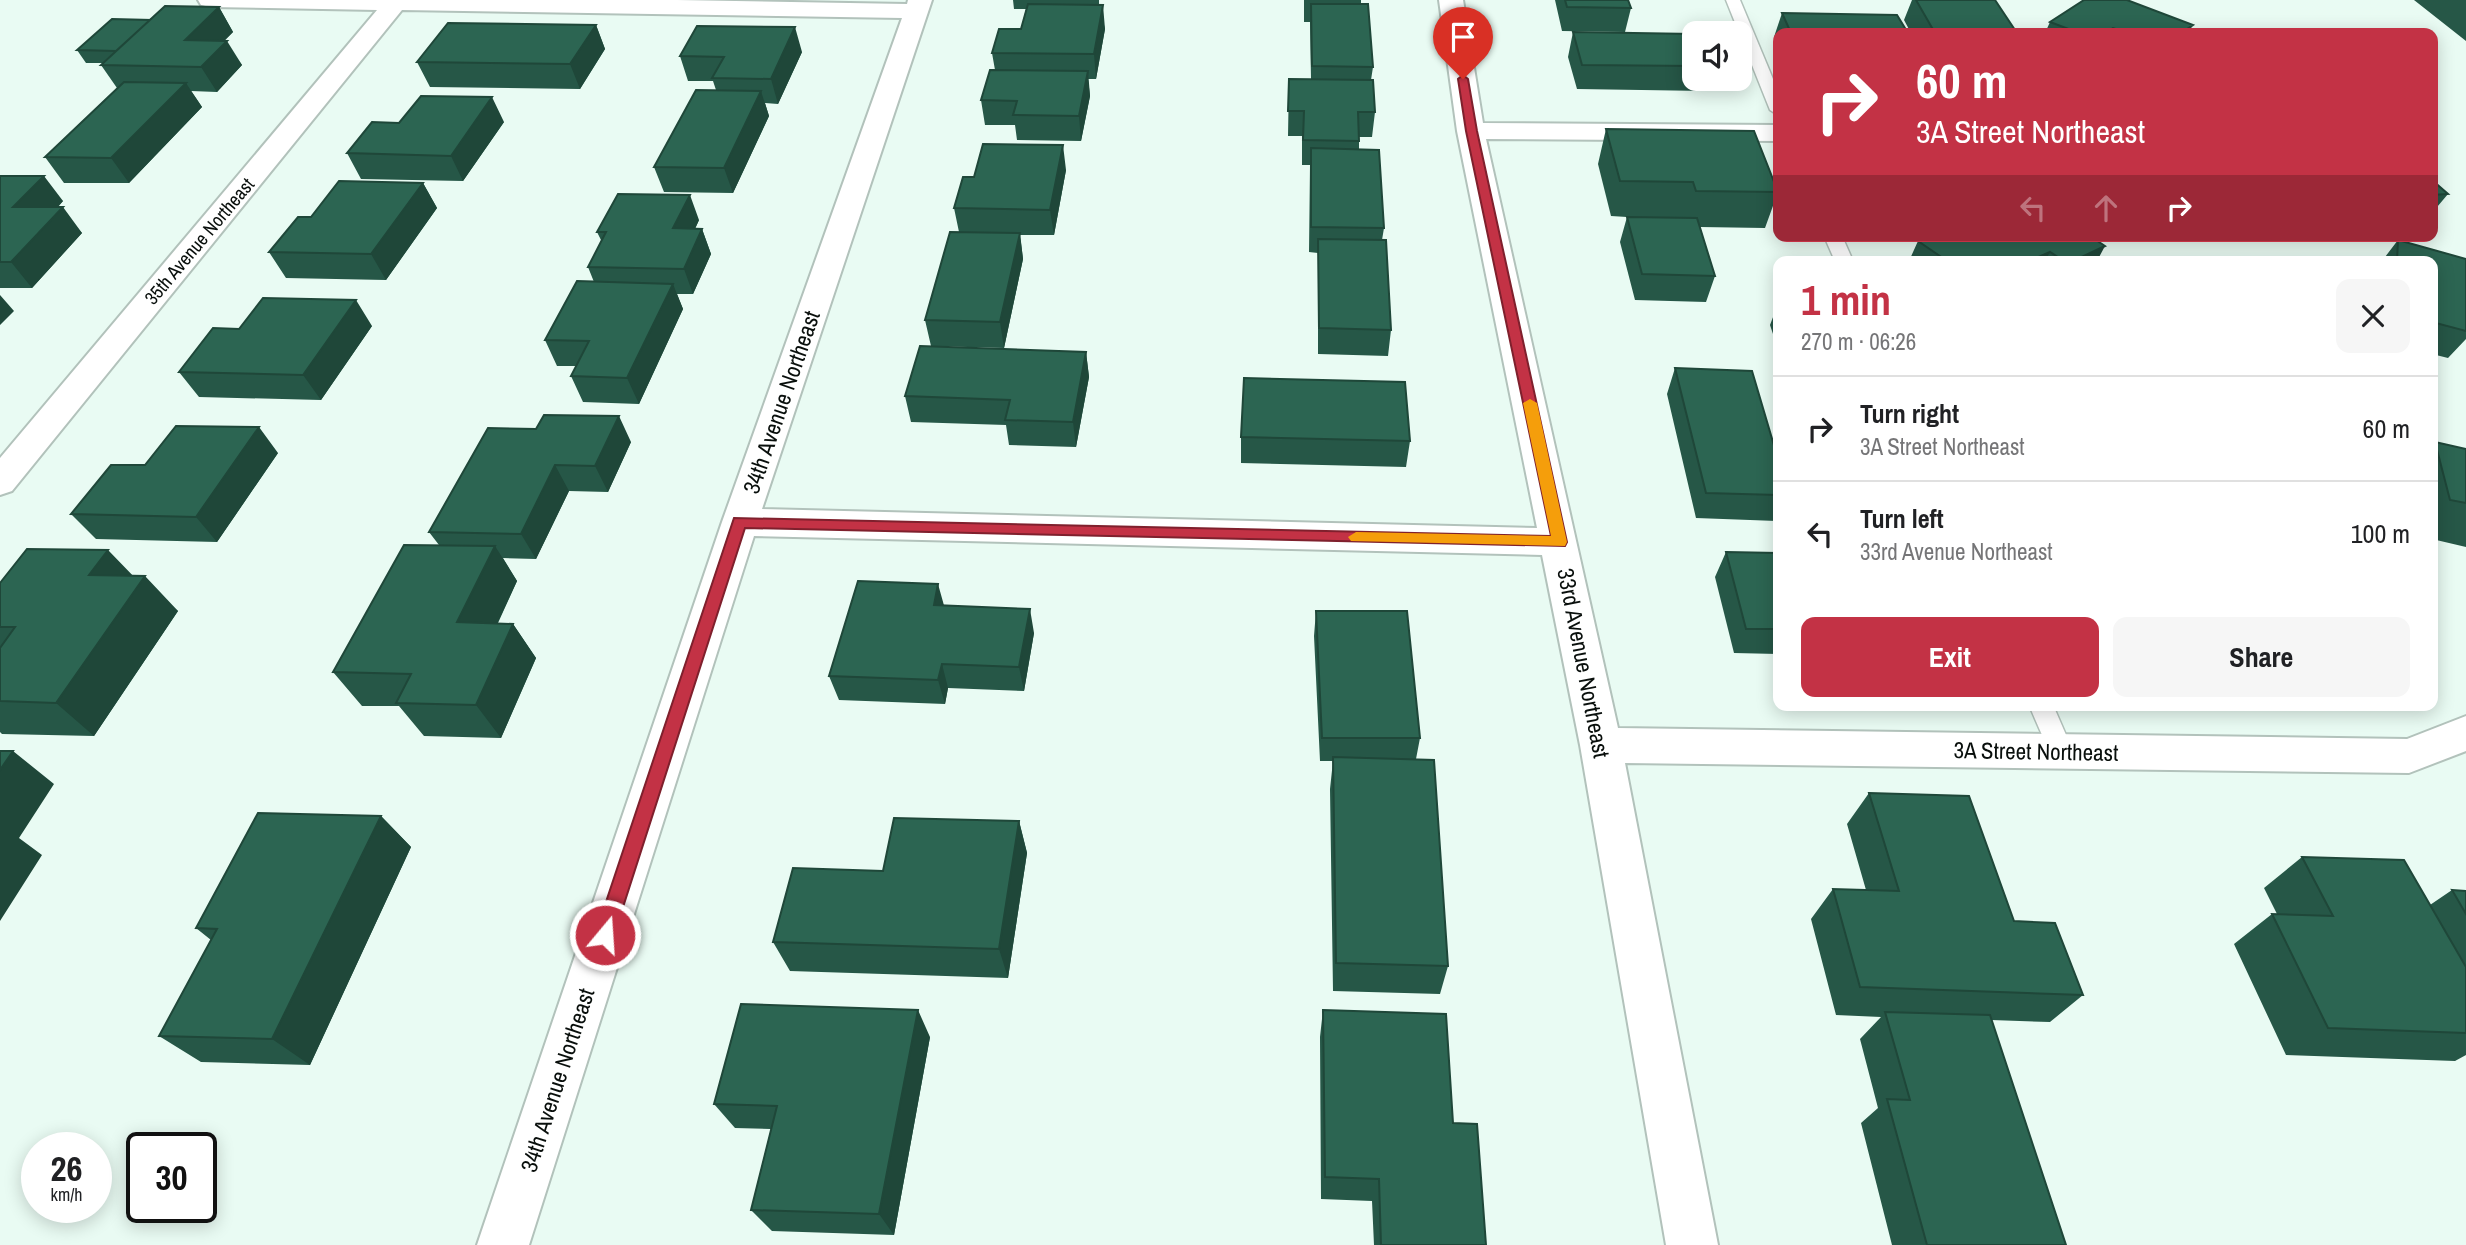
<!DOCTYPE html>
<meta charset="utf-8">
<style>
body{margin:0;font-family:"Archivo Narrow",sans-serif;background:#f6f6f6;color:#202124;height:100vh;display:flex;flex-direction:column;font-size:26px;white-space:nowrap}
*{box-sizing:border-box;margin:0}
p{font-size:23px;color:#757577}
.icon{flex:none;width:38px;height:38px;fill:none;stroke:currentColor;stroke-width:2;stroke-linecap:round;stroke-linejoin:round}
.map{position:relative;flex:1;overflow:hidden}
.side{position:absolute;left:1773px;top:256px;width:665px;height:455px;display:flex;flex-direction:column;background:#fff;border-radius:14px;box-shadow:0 4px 18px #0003}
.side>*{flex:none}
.hud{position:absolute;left:1773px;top:28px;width:665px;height:214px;border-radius:14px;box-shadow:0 4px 18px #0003;background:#c33245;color:#fff;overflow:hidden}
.controls{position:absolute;left:1682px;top:21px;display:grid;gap:14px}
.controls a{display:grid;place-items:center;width:70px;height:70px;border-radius:14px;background:#fff;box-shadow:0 4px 18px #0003;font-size:35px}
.speed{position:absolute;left:21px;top:1132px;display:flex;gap:14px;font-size:35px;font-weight:700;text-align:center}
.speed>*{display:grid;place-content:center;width:91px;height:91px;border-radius:50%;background:#fff;box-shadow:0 4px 18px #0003;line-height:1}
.speed small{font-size:18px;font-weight:400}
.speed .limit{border:4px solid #111;border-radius:10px;background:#fff;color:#111}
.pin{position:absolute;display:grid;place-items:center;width:60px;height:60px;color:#fff;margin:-72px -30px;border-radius:50% 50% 50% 0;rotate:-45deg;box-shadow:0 0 7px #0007}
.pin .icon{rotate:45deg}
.me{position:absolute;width:77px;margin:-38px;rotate:18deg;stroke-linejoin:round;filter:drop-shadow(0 0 5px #0008)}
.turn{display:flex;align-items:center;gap:24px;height:147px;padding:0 28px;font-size:32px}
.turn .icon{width:91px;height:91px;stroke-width:2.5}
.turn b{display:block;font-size:49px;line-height:60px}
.lanes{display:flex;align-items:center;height:66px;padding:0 28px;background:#0003;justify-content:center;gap:35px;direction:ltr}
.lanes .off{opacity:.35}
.round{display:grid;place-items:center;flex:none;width:74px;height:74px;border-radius:14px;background:#f6f6f6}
.headline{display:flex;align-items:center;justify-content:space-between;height:119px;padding:0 28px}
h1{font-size:42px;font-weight:700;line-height:52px;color:#c33245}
.action{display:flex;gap:14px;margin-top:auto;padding:14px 28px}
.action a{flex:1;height:80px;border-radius:14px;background:#c33245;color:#fff;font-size:28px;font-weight:700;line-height:80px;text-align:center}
.action a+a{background:#f6f6f6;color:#202124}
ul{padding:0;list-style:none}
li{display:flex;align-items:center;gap:21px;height:105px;padding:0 28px;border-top:2px solid #e0e0e0}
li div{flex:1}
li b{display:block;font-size:26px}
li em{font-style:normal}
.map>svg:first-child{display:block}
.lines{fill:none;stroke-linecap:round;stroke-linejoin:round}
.service-casing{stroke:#b2c2bb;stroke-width:3}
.minor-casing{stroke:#b2c2bb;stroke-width:4}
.service{fill:#fff;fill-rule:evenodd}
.minor{fill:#fff;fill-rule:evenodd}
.wall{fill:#265747}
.shaded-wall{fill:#1f4739}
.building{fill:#2c6552;stroke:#1f4739;stroke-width:2}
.route{fill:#c33245;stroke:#7f202d;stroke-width:2}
.slow{fill:#f59e0b}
.labels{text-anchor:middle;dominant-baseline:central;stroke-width:7;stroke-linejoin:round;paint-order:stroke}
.far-street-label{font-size:19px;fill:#090f0c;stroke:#fff}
.street-label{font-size:23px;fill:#090f0c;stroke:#fff}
</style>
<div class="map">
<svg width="2466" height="1245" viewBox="0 0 2466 1245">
<rect width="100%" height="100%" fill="#e9fbf3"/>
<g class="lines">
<defs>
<path id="service" d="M1726 0H1740L1778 91V115L1770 110Z
M1824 236H1842L1853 261H1835Z
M2029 705H2053L2073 751 2070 758 2061 761 2052 758Z"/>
<path id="minor" d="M198 0H677L907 4 908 0H932L762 509 1537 528 1457 131 1439 0H1463L1483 123 1778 125V141L1486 139 1618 728 2407 739 2466 716V751L2409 773 1625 763 1718 1245H1666L1580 745 1542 555 754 536 529 1245H477L722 522 902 18 402 10 12 491 0 495V458L377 10 210 7 201 5Z"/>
</defs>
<use href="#service" class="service-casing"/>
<use href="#minor" class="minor-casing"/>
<use href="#service" class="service"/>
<use href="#minor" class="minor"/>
</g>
<path class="wall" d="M1013 0H1099V5L1105 29 1096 79H1088L1090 96 1081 141 1017 140 1015 125H985L981 100 995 70 992 53 1021 29 1026 9H1014Z
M1304 0H1361V4L1373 67 1371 80 1375 112 1372 137H1359V149L1384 228 1382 240 1391 330 1388 356 1318 354V253L1309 252 1310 165H1302V136H1288L1289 79H1311L1310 22H1304Z
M1555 0H1628L1631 8 1625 32 1562 31Z
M1912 0H1995L2017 33H1911L1904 20Z
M2414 0H2466V41Z
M219 7 233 32 224 41 242 65 217 92 191 91 202 107 129 183H64L45 157 117 88 101 65 103 63H86L77 50 150 20Z
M1782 13 1908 33H1778V46L1774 37Z
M2050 22 2188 33H2045Z
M596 25 605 49 580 89 430 87 417 62Z
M1573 32 1694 34V79H1710L1706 91 1577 89 1568 57Z
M802 52 778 104 765 103 769 116 733 193 664 192 654 167 716 90 713 81H688L680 56Z
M504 122 463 181 361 179 347 153 399 123Z
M1606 129 1778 192 1765 228 1700 227 1715 276 1706 302 1635 300 1620 242 1627 217 1611 216 1598 164Z
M1066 170 1054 235H1020L1023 259 1004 348 931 346 925 320 959 232 954 208 974 177Z
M0 176 63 201 58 207 82 233 32 288H0Z
M2432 180 2448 194 2432 213Z
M423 183 437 208 386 280 286 278 269 252 311 217Z
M699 220 695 229H702L711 254 693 294H677L683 309 639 404 583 402 571 376 576 366H557L545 340 594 282 588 267 602 242 597 232Z
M2090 236 2097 261H1909L1918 241Z
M2398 240 2466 259V339L2448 358 2432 354V261H2382Z
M1778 304V349L1770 325Z
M372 326 321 400 199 397 179 372 239 329Z
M1086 352 1089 377 1076 447 1009 445 1006 425 911 422 905 396Z
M1675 368 1778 459 1777 521 1696 518 1667 394Z
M488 428 631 442 608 492 569 491 536 559 503 558 517 581 498 623 513 624 536 658 501 738 424 736 399 706H362L333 672 439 545 429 532Z
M2432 433 2435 442 2466 449V547L2432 539Z
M1241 437 1410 441 1406 467 1241 463Z
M278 453 217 542 96 539 71 514 145 465Z
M1726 552 1778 553V654L1734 653 1715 577Z
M133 576 178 611 94 736 2 734 0 732V583Z
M944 605 1034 633 1024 691 948 688 945 704 839 700 829 676Z
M1316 611 1420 738 1416 759 1448 966 1440 994 1333 991 1330 789 1333 761H1320L1314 636Z
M1869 793 2014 921 2083 995 2050 1022 1991 1020 2066 1245H1892L1861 1123 1878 1108 1860 1039 1881 1017 1836 1015 1811 919 1833 889 1866 890 1847 824Z
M381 816 411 847 310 1065 201 1062 159 1036 211 940 196 928Z
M1019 821 1027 853 1008 978 790 971 773 942 883 871Z
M2302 857 2430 905 2452 890 2466 891V1055L2455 1061 2286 1055 2234 944 2272 914H2277L2264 888Z
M1323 1010 1453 1123 1486 1245H1374L1372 1201 1321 1199 1320 1037Z
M930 1037 894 1235 772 1231 751 1210 771 1129 735 1128 714 1104Z"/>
<path class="shaded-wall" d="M1103 5 1105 29 1096 79 1094 54Z
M219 7 233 32 200 65 185 40Z
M596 25 605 49 580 89 570 64Z
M2193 25 2188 33H2181Z
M795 27 802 52 778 104 771 79Z
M227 41 242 65 217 92 201 67Z
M1088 71 1090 96 1081 141 1079 116Z
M186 83 202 107 129 183 111 158Z
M761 91 769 116 733 193 724 168Z
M492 97 504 122 463 181 451 156Z
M1063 145 1066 170 1054 235 1050 210Z
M44 176 63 201 33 233 13 207Z
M423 183 437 208 386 280 371 254Z
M690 195 699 220 683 254 673 228Z
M63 207 82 233 32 288 11 262Z
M702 229 711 254 693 294 684 269Z
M1020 233 1023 259 1004 348 1000 322Z
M2105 246 2097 261H2073Z
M2050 252 2045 261H2029Z
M673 284 683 309 639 404 627 378Z
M0 295 14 311 0 325Z
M356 300 372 326 321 400 303 375Z
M1086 352 1089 377 1076 447 1073 422Z
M619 416 631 442 608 492 595 466Z
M259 427 278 453 217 542 196 517Z
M555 465 569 491 536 559 521 534Z
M495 546 517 581 482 656 457 622Z
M108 550 140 583 145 576 178 611 94 736 56 703 89 575Z
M938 584 945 609 934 605Z
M1030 609 1034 633 1024 691 1019 667Z
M513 624 536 658 501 738 476 705Z
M942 664 948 688 945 704 938 680Z
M13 751 54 784 19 838 42 855 0 921V770Z
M381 816 411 847 310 1065 272 1039Z
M1019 821 1027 853 1008 978 999 949Z
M918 1010 930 1037 894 1235 879 1214Z"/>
<path class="building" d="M1565 0H1628L1631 8 1567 7Z
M1916 0H1995L2017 33H1935Z
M2084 0H2127L2193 25 2181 33H2127L2113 28 2105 33H2079L2050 22Z
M1028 4 1103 5 1094 54 992 53 999 29H1021Z
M1311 4H1368L1373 67 1312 66Z
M165 6 219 7 185 40 227 41 201 67 101 65Z
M1782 13 1897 15 1908 33H1791Z
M112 19 150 20 116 51 77 50Z
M448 23 596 25 570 64 417 62Z
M697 26 795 27 771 79 712 78 724 57 680 56Z
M1573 32 1694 34V66L1582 65Z
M990 70 1088 71 1079 116 1013 115 1017 101 981 100Z
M1289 79 1373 80 1375 112H1358L1359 141 1303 140 1304 111H1288Z
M124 82 186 83 111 158 45 157Z
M696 90 761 91 724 168 654 167Z
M421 96 492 97 451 156 347 153 372 122 399 123Z
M1606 129 1754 131 1778 192 1696 191 1693 182 1620 181Z
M983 144 1063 145 1050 210 954 208 963 177H974Z
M1311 148 1379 150 1384 228 1311 227Z
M0 176H44L13 207H63L11 262H0Z
M2432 180 2448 194 2432 195Z
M339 181 423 183 371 254 269 252 298 217H311Z
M618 194 690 195 673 228 702 229 684 269 588 267 606 232H597Z
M1627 217 1697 218 1715 276 1642 274Z
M950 232 1020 233 1000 322 925 320Z
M1930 236H2090L2105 246 2073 261H2064L2050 252 2029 261H1947L1918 241Z
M1318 239 1386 240 1391 330 1319 328Z
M2398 240 2466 259V331L2432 322V261H2397Z
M577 281 673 284 627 378 571 376 589 341 545 340Z
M263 298 356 300 303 375 179 372 213 328 239 329Z
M920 346 1086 352 1073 422 1005 420 1010 400 905 396Z
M1675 368 1752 371 1778 459V495L1706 493Z
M1244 378 1405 382 1410 441 1241 437Z
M544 415 619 416 595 466 555 465 521 534 429 532 488 428 536 429Z
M176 426 259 427 196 517 71 514 111 465H145Z
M2435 442 2466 449V503L2450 500Z
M404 545 495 546 457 622 513 624 476 705 396 703 411 674 333 672Z
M27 549 108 550 89 575 145 576 56 703 0 701V648L15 627H0V583Z
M1726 552 1778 553V629H1746Z
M858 581 938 584 934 605 1030 609 1019 667 942 664 938 680 829 676Z
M1316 611H1407L1420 738H1322Z
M0 751H13L0 770Z
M1333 757 1434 760 1448 966 1336 963Z
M1869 793 1969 796 2014 921 2055 923 2083 995 1860 987 1833 889 1899 891Z
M258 813 381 816 272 1039 159 1036 217 929 196 928Z
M894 818 1019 821 999 949 773 942 793 868 883 871Z
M2302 857 2404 860 2466 967V1033L2328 1028 2272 914 2333 916Z
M2452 890 2466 891V914Z
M741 1004 918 1010 879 1214 751 1210 777 1106 714 1104Z
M1323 1010 1446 1014 1453 1123 1477 1124 1486 1245H1381L1379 1179 1325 1177Z
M1885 1012 1990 1015 2066 1245H1927L1887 1099 1910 1100Z"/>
<path class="route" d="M1463 75 1468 79 1477 131 1567 542 1565 546 745 528 614 935 611 941 605 944 598 941 595 935 734 518 1551 536 1466 131 1458 79Z"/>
<path class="slow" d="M1530 399 1537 403 1567 542 1565 546 1351 541 1348 537 1356 532 1551 536 1523 403Z"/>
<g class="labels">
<g class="far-street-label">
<text transform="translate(199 241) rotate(-50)">35th Avenue Northeast</text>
</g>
<g class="street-label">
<text transform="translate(781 402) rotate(-71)">34th Avenue Northeast</text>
<text transform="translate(1584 663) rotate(79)">33rd Avenue Northeast</text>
<text transform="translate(2036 751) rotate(1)">3A Street Northeast</text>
<text transform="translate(557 1080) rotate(-72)">34th Avenue Northeast</text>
</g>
</g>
</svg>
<div class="controls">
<a><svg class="icon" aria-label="sound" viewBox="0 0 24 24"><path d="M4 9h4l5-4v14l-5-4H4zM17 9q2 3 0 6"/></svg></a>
</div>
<div class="speed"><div>26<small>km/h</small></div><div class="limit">30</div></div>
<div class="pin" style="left:1463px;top:79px;background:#d93025"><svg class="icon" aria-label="arrive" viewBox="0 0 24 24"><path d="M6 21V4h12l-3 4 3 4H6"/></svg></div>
<svg class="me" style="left:605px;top:935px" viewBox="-20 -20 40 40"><circle r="17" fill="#c33245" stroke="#fff" stroke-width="3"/><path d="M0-11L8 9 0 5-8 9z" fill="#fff"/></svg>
<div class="hud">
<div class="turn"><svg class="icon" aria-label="right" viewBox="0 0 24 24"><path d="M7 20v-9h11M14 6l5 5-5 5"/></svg><div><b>60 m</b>3A Street Northeast</div></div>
<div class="lanes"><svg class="icon off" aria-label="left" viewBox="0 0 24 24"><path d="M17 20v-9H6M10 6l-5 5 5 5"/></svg><svg class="icon off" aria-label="ahead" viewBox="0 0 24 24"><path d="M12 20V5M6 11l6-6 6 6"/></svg><svg class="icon" aria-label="right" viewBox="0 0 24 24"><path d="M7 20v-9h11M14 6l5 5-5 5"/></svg></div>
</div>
<section class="side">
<div class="headline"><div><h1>1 min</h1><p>270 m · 06:26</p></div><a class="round"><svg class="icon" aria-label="close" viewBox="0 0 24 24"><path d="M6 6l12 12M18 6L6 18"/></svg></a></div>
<ul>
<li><svg class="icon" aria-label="right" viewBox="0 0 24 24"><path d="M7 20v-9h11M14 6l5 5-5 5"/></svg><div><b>Turn right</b><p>3A Street Northeast</p></div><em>60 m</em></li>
<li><svg class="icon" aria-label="left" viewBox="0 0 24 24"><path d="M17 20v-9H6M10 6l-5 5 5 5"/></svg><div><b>Turn left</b><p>33rd Avenue Northeast</p></div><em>100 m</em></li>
</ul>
<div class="action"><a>Exit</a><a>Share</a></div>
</section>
</div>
